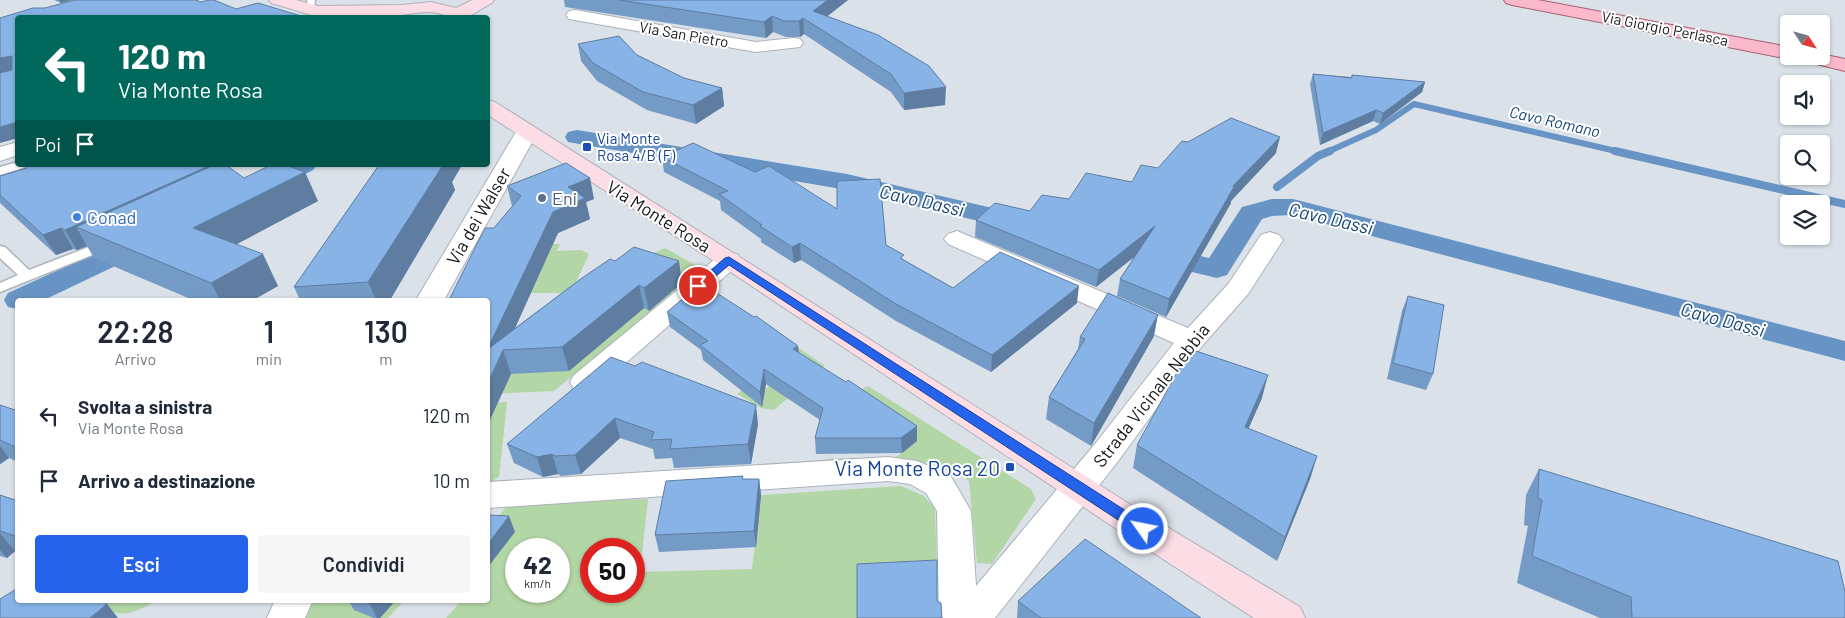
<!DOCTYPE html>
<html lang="it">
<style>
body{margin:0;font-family:Barlow,sans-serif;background:#f6f6f7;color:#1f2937;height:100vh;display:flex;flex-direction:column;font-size:19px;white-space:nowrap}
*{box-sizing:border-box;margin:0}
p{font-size:16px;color:#747a83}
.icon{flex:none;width:28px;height:28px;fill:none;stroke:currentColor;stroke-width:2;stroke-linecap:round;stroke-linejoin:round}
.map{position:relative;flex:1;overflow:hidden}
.details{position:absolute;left:15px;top:298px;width:475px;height:305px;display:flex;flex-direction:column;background:#fff;border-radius:5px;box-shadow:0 1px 4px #0004}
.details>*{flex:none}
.hud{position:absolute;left:15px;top:15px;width:475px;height:152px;border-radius:5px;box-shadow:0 1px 4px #0004;background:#00695c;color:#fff;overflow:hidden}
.needle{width:32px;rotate:126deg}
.buttons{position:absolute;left:1780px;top:15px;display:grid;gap:10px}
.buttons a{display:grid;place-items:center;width:50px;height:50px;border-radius:5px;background:#fff;box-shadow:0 1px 4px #0004;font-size:25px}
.speed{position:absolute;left:505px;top:538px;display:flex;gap:10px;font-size:25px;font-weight:700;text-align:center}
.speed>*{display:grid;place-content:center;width:65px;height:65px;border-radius:50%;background:#fff;box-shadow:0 1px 4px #0004;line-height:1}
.speed small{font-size:12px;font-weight:400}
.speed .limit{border:8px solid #d22;background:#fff;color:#111}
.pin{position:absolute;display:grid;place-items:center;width:42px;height:42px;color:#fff;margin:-21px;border:2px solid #fff;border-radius:50%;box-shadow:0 1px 5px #0007}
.me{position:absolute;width:55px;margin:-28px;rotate:303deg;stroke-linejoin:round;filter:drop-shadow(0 0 4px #0008)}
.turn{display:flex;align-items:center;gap:18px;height:105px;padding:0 20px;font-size:22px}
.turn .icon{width:65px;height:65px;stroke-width:2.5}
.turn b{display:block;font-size:35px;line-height:42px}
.then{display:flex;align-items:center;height:48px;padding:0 20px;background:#0003;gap:10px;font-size:19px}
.eta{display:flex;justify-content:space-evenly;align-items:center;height:85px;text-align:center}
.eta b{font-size:30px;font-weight:600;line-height:35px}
.button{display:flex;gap:10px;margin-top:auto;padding:10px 20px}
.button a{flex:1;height:58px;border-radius:5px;background:#2563eb;color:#fff;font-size:20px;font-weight:600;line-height:58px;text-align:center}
.button a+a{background:#f6f6f7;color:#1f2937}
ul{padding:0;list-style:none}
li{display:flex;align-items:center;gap:15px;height:65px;padding:0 20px}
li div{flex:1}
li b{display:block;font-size:19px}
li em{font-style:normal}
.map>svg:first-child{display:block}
.green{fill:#b3d6a6;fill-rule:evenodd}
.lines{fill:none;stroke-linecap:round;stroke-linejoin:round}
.stream-far1{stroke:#6794c4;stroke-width:6}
.stream{stroke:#6794c4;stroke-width:8}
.canal{fill:#6794c4;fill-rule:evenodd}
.service-casing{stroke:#acb2b9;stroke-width:3}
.minor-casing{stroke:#acb2b9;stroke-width:2}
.secondary-casing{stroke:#acb2b9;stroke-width:2}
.primary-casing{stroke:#a66175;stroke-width:2}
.service{fill:#fff;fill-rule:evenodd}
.minor{fill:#fff;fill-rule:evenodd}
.secondary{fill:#fcdce5;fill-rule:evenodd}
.primary{fill:#f9b9ca;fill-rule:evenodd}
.wall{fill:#749ac6}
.shaded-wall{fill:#5e7da1}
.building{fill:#87b3e6;stroke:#5e7da1}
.route{fill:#2563eb;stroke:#184099}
.transit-dot{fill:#1a4fb4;stroke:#fff;stroke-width:2}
.service-dot{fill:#5c6f8a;stroke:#fff;stroke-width:2}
.shop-dot{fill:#3f7fe0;stroke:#fff;stroke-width:2}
.labels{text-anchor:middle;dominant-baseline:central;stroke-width:4;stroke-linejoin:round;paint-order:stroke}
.far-street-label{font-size:15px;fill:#131518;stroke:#fff}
.far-transit-label{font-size:15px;fill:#164399;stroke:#fff;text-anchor:start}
.far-water-label{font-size:16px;font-style:italic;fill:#164674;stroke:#fff}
.service-label{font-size:18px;fill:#4e5e75;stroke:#fff;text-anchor:start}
.street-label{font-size:18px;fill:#131518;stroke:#fff}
.shop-label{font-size:18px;fill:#366cbe;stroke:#fff;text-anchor:start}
.water-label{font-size:19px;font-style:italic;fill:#164674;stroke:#fff}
.near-transit-label{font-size:21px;fill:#164399;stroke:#fff;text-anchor:end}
</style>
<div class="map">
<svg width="1845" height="618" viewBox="0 0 1845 618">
<rect width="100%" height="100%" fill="#dae1e8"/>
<path class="green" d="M490 244H560L557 251 581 250 589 254 571 293H531L551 249Z
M665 248 702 269 554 391 488 394 649 255Z
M774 331 825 366 774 410 761 408 737 394 748 386 758 393 792 373Z
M868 386 1031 489 1036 499 992 564 977 563 969 481 953 469 933 462 830 466 825 459 896 457 917 441 849 395Z
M507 402 499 477 488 483V403Z
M901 486 924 496 935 508 937 577 858 618H446L462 600H488V528L509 504 648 499 640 572 752 569 761 495ZM516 549H559V591H516ZM591 549H634V591H591Z
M84 600H159C123 618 121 618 84 600Z
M307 600H405L388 618H286Z"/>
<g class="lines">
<path class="stream-far1" d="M1327 152 1376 130 1414 104 1620 152"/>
<path class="stream" d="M1615 151 1845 204
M1277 187 1318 156 1330 151"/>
<path class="canal" d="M577 130 847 174 1035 218 1039 224 1035 230 1025 232 847 190 568 142 565 137 568 132Z
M284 165H317L313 170C294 180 270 198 249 193L245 187 249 181Z
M1272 199H1293L1845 341V361L1292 215 1272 216 1262 219 1227 275 1217 278 1154 263 1144 260 1139 254 1144 248 1154 245 1209 258 1242 207Z
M141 234 151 237 155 243 151 249 44 300H18V309L8 307 4 300 8 293 131 237Z"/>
<defs>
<path id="service" d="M307 0H315L314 11H308Z
M18 162V165H25L23 168 0 175V167Z
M107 240 112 241 114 244 112 247 0 292V283L18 275 0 258V246L5 247 29 270Z"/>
<path id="minor" d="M575 10 756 42 794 38 800 39 803 43 800 47 756 52 569 19 566 15 569 11Z
M527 126 534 128 538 132 444 300H416L516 132 520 128Z
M18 142V155L0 161V147Z
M957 231 1188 328 1229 283 1261 235 1270 232 1279 235 1283 240 1248 294 1202 346 1119 460 995 618H939L937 511 926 493 910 484 888 481 488 508V482L888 457 917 461 950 475 971 511 976 586 1095 444 1174 343 948 244 944 239 948 234Z
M729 252 738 255 742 260 738 265 596 389 585 392 574 389 570 382 574 375 720 255Z
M275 600H313L305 618H267Z"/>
<path id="secondary" d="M269 0H296L318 6 402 5 431 2 456 8 472 0H494L492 3C483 7 472 16 464 18 451 20 442 12 429 12 411 12 394 18 375 18L374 15 322 18 271 3Z
M488 100 495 102 1139 510 1300 607 1305 618H1254L1115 528 720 265 488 115Z"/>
<path id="primary" d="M1504 0H1538L1789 47V56H1796L1789 59 1512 5 1506 3Z
M1821 54 1845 59V71L1800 60 1798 56H1821Z"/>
</defs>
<use href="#service" class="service-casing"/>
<use href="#minor" class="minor-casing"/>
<use href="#secondary" class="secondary-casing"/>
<use href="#primary" class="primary-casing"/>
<use href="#service" class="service"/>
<use href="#minor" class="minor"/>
<use href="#secondary" class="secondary"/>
<use href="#primary" class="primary"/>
</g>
<path class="wall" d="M54 0H72L61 3Z
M564 0H848L827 16 945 105 904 110 891 92 804 34 800 37H786L773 32 766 38 565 7Z
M578 44 637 55 684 78 722 88 724 106 696 124 647 110 597 81 581 61Z
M1313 74 1351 77 1352 75 1425 82 1422 92 1380 124 1373 121 1320 145 1310 84Z
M1188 142 1276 153 1231 201V203L1166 317 1117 296 1120 279 1134 257 1096 287 975 237 976 220 1030 211 1132 182 1158 168Z
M662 157 886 245 904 260 953 288 1077 303 991 372 896 321 801 260 794 263 761 242V239L721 210 720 201 664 172Z
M379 165H462L452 182 455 190 390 300H300L294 287Z
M25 166 244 178 318 201 236 244 278 286 253 300H193L94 258 87 246 77 250 73 249 56 255 0 203V176L26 168Z
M507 186 594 199 586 202 590 219 558 233 515 328 582 278 682 283 649 311 644 308 569 371 511 374 488 424V300L494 228 512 206Z
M1408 296 1433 374 1426 390 1387 379 1402 311Z
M667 312 799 353 917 441 902 453 816 454 815 438 820 420 766 384 762 407 703 360 701 350 670 327Z
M1154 336 1091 446 1046 419 1049 397 1078 349 1080 337Z
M611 357 758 424 751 464 674 468 672 458 655 459 653 449 620 438 581 474 561 476 558 474 543 477 514 463 507 444Z
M1262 398 1248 429 1317 456 1310 479 1277 561 1133 468 1137 445Z
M0 405 18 411V462L9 458 0 464Z
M1539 469 1845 618H1600L1517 583 1528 526 1524 525 1526 495Z
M743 476V479H759L761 495 756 547 659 552 655 535Z
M0 495 18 501V552L15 551 7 558 0 556Z
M348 600H396L380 618H374L354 610Z
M1018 601 1201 618H1017Z"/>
<path class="shaded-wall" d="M59 0H72L61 3Z
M828 0H848L815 26 813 11Z
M772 16 773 32 766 38 764 22Z
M803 18 804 34 800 37 799 21Z
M12 56 18 69 0 73V58Z
M1425 82 1422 92 1380 124 1383 113Z
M946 87 945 105 904 110V93Z
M722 88 724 106 696 124 693 105Z
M1376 110 1373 121 1320 145 1323 133Z
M18 122V138L0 143V127Z
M1280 137 1276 153 1231 201V203L1166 317 1169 299 1233 186Z
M211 165H215L76 227 87 246 77 250 65 230Z
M439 165H462L452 182 455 190 390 300H376L368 282Z
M305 172 318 201 209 259 193 228Z
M590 178 594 199 586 202 590 219 558 233 505 350H503L511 374 488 424V348L553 212 568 187Z
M1155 226 1152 243 1096 287 1099 270Z
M61 228 73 249 56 255 43 235Z
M800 243 801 260 794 263 792 247Z
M263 254 278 286 253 300H220L211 283Z
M679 261 682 283 649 311 644 288Z
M639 285 644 308 569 371 562 347Z
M1079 286 1077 303 991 372 992 355Z
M1158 315 1154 336 1091 446 1094 423Z
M798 346 800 361 793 349Z
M764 369 766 384 762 407 760 392Z
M1268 375 1262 398 1239 450 1245 427Z
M756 405 758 424 751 464 748 444Z
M615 418 620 438 581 474 575 455Z
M917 426V441L902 453 901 438Z
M0 446 9 458 0 464Z
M552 454 558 474 543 477 537 457Z
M1317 456 1310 479 1277 561 1285 537Z
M759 479 761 495 756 547 754 531Z
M509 516 515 532 488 567V544Z
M0 533 15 551 7 558 0 550Z
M374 600H396L380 618H377L370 604Z
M107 604 118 618H90Z"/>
<path class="building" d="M75 0H196L201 2 209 0H214L236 9 258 3 308 18H18V122L0 127V73L12 70V56L0 58V18L33 8H45Z
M619 0H828L813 11 878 35 929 66 946 87 904 93 891 74 803 18 799 21H784L772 16 764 22Z
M619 36 637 55 684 78 722 88 693 105 643 92 593 63 578 44Z
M1313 74 1352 78V75L1425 82 1383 113 1376 110 1323 133Z
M1231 118 1280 137 1233 186 1234 187 1169 299 1120 279 1155 226 1099 270 976 220 995 203 1030 211 1042 195 1069 199 1086 173 1132 182 1141 165 1158 168 1182 141 1188 142Z
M693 143 755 172 769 166 837 209V181L880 179 886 245 904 255 900 258 953 288 1000 252 1079 286 992 355 896 304 800 243 792 247 760 226 762 225 719 194 728 191 662 157Z
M566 163 590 178 568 187 585 198 553 212 488 348V300H449L485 228H494L521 196 507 186Z
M27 165H211L65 230 61 228 43 235 0 195V176L27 168 25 166Z
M214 165H226L244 178 271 165H286L305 172 193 228 263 254 211 283 76 227Z
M379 165H443L368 282 294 287Z
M634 247 679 261 644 288 639 285 562 347 503 350 488 383V349L582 278 610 259 615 261Z
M701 283 754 317 756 316 798 346 793 349 846 382 848 380 917 426 901 438H815L823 408 764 369 760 392 700 345 708 341 667 312Z
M1108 293 1158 315 1094 423 1049 397 1085 339 1080 337Z
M1408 296 1444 305 1433 374 1393 363Z
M1190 349 1268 375 1245 427 1317 456 1285 537 1137 445Z
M611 357 635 366 642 362 756 405 748 444 670 449 672 439 651 440 654 432 615 418 575 455 555 456 552 454 537 457 507 444Z
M0 405 18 411V448L0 440Z
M1539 469 1838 561 1845 592V618H1632L1631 597 1532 556 1542 500 1538 498Z
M743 476 742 479H759L754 531 655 535 666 481Z
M0 495 18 501V537L0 531Z
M488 515 509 516 488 544Z
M1085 539 1201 618H1041L1018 601Z
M937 560V601L941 603 942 618H857V564Z
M18 588V600H100L107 604 90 618H0V599Z
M359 600H374L370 604Z"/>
<path class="route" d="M729 257 1148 525 1150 529 1148 533 1143 535 1138 533 729 265 702 288H695L693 286 695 284 725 258Z"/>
<g class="transit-dot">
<rect x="582" y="142" width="10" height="10" rx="2.5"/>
<rect x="1005" y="462" width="10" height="10" rx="2.5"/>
</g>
<circle class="service-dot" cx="542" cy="198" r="5"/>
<circle class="shop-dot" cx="77" cy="217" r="5"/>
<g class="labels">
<g class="far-street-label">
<text transform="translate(1665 28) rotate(11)">Via Giorgio Perlasca</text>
<text transform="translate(684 34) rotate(10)">Via San Pietro</text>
</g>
<g class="far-transit-label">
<text x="597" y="138">Via Monte<tspan x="597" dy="17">Rosa 4/B (F)</tspan></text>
</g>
<g class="far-water-label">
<text transform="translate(1555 121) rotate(13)">Cavo Romano</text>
</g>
<g class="service-label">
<text x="552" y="198">Eni</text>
</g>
<g class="street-label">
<text transform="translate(478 216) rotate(-60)">Via dei Walser</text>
<text transform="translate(659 216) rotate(32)">Via Monte Rosa</text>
<text transform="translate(1151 395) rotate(-52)">Strada Vicinale Nebbia</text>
</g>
<g class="shop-label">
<text x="87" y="217">Conad</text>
</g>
<g class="water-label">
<text transform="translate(922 200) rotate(13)">Cavo Dassi</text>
<text transform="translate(1331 218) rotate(13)">Cavo Dassi</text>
<text transform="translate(1723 319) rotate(15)">Cavo Dassi</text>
</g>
<g class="near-transit-label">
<text x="1000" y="467">Via Monte Rosa 20</text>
</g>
</g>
</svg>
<div class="buttons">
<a><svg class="needle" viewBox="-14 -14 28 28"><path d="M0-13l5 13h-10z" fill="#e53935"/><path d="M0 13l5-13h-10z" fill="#747a83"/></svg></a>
<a><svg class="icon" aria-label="sound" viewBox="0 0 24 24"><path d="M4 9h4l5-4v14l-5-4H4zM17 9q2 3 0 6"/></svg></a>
<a><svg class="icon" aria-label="search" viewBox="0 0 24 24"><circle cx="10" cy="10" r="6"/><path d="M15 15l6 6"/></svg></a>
<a><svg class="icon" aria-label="layers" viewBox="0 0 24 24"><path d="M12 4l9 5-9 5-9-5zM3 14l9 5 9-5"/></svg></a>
</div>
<div class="speed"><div>42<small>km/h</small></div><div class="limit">50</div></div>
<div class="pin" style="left:698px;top:286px;background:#d93025"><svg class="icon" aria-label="arrive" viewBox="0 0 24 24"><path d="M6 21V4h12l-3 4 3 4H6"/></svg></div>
<svg class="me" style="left:1143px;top:529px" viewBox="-20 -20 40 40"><circle r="17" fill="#2563eb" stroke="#fff" stroke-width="3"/><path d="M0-11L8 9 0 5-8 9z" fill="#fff"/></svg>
<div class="hud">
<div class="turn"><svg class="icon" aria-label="left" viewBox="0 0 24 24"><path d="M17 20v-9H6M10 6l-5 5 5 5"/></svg><div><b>120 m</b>Via Monte Rosa</div></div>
<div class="then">Poi<svg class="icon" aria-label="arrive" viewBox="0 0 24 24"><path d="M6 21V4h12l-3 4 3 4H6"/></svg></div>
</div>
<section class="details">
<div class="eta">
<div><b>22:28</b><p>Arrivo</p></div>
<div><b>1</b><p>min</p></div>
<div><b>130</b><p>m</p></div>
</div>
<ul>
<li><svg class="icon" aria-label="left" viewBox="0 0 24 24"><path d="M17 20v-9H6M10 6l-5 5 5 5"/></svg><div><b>Svolta a sinistra</b><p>Via Monte Rosa</p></div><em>120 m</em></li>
<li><svg class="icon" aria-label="arrive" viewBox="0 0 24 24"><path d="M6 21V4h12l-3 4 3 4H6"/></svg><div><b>Arrivo a destinazione</b></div><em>10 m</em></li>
</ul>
<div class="button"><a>Esci</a><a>Condividi</a></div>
</section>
</div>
